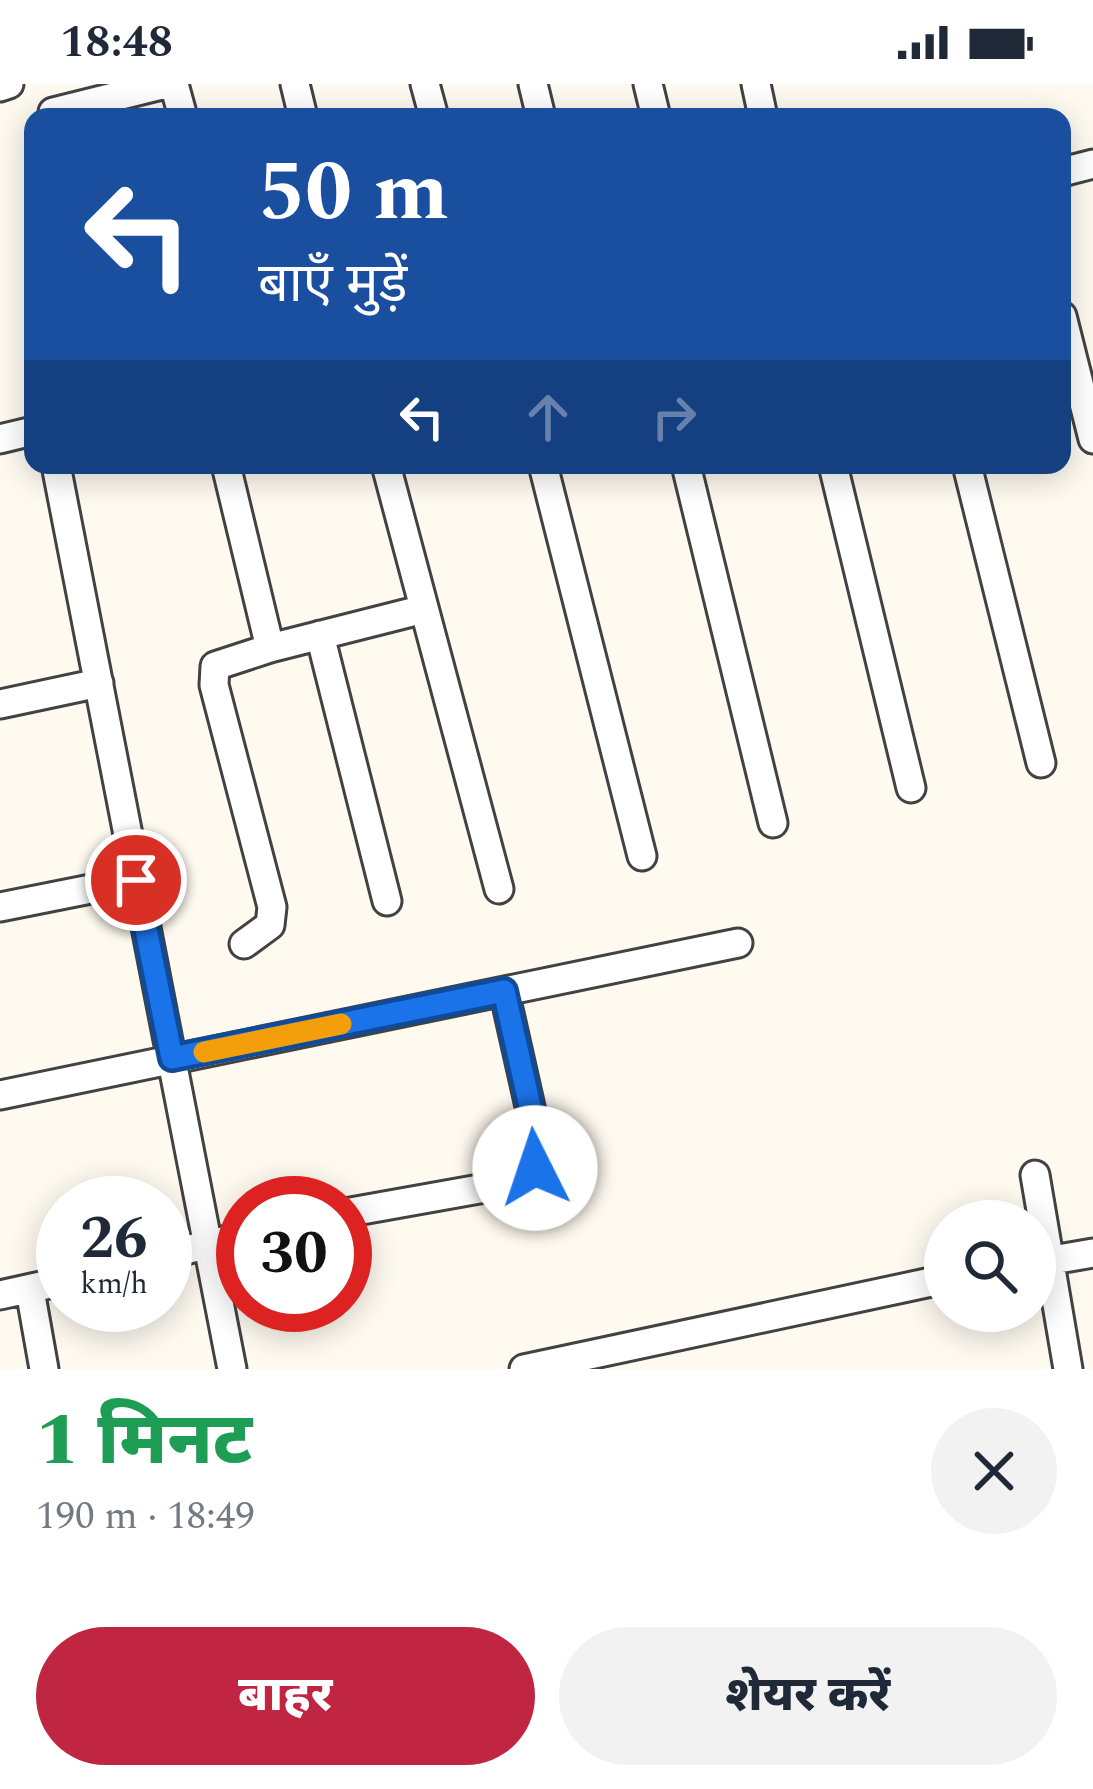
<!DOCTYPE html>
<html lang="hi">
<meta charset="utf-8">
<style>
body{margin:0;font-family:Spectral,"Noto Sans Devanagari",serif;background:#f2f2f3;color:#1f2937;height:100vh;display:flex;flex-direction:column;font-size:45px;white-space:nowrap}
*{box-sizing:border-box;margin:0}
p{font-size:39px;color:#747a83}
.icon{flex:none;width:66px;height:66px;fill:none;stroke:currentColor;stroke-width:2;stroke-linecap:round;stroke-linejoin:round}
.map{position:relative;height:1285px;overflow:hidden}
.details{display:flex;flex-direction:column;background:#fff;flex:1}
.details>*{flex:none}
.top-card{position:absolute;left:24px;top:24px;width:1047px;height:366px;border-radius:24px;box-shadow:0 6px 30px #0003;background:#1a4fa0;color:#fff;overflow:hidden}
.fabs{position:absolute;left:924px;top:1116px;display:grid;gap:24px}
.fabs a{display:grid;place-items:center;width:132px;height:132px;border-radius:50%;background:#fff;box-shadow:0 6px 30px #0003;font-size:60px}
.speed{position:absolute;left:36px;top:1092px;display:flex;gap:24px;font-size:60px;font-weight:700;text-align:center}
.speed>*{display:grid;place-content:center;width:156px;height:156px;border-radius:50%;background:#fff;box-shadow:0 6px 30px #0003;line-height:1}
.speed small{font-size:30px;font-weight:400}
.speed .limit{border:18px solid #d22;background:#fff;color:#111}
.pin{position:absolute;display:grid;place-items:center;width:102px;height:102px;color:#fff;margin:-51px;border:6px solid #fff;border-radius:50%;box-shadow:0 3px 12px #0007}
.me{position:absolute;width:132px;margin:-66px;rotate:356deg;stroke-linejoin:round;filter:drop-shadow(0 0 9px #0008)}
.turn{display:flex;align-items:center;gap:42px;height:252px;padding:0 36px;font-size:54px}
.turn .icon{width:156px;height:156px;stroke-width:2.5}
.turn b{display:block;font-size:84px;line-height:102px}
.lanes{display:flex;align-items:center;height:114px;padding:0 36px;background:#0003;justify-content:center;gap:60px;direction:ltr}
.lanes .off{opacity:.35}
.round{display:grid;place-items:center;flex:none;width:126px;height:126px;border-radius:63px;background:#f2f2f3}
.headline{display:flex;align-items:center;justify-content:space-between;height:204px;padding:0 36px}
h1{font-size:72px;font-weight:800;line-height:90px;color:#1e9e55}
.cta{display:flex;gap:24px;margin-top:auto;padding:24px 36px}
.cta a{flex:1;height:138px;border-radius:72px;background:#c02542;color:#fff;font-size:48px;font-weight:800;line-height:138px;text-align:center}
.cta a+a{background:#f2f2f3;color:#1f2937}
.status{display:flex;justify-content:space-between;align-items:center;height:84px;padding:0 60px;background:#fff;direction:ltr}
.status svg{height:33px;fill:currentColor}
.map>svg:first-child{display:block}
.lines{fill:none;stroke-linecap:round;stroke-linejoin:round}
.minor-casing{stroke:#424242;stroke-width:33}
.minor{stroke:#fff;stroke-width:27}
.route-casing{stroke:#114b97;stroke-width:30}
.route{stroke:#1a73e8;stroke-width:21}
.slow{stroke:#f59e0b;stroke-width:21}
</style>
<div class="status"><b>18:48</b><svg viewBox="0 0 49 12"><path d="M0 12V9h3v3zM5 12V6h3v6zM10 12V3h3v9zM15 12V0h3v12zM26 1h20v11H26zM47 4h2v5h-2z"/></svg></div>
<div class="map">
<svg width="1093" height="1285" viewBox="0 0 1093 1285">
<rect width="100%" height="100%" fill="#fffaf0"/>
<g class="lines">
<defs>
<path id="minor" d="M174 0 183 33
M295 0 303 33
M425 0 434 33
M533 0 541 33
M648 0 656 33
M756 0 763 33
M0 3 9 0
M53 28 166 0
M1062 88 1093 80
M1062 232 1093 355
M0 355 33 347
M56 381 232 1285
M226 381 270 564
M386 381 499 805
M543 381 642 772
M686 381 773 739
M833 381 911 704
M967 381 1041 679
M320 551 387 817
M0 620 99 599
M0 823 136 796
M244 860 270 841 272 823 214 601 215 582 270 564 424 525
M0 1011 738 859
M1035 1091 1068 1285
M345 1129 518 1098 535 1084 540 1067 504 907
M165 1171 243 1152
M1035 1179 1093 1169
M30 1206 44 1285
M0 1211 63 1197
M524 1285 945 1195"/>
</defs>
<use href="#minor" class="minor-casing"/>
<use href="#minor" class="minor"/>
</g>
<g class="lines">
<defs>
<path id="route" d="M136 796 172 974 504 907 540 1067 535 1084"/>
</defs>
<use href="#route" class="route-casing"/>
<use href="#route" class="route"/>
<path class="slow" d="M204 968 341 940"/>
</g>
</svg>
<div class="fabs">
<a><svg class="icon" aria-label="search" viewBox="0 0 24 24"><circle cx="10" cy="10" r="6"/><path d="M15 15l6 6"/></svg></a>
</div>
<div class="speed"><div>26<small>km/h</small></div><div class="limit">30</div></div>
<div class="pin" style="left:136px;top:796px;background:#d93025"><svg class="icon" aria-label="arrive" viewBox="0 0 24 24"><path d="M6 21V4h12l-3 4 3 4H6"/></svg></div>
<svg class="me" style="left:535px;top:1084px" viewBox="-20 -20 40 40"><circle r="19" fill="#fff"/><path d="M0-13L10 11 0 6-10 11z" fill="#1a73e8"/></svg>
<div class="top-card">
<div class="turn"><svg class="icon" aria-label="left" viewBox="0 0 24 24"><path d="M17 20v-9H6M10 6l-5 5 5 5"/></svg><div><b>50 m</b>बाएँ मुड़ें</div></div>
<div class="lanes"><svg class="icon" aria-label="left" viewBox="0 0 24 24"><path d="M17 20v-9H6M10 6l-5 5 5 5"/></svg><svg class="icon off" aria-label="ahead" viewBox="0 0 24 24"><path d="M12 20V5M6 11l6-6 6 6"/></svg><svg class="icon off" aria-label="right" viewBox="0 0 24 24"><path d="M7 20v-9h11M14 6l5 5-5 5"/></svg></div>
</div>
</div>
<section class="details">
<div class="headline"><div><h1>1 मिनट</h1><p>190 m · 18:49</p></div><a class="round"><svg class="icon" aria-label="close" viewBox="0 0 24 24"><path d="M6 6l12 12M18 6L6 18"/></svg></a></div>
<div class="cta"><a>बाहर</a><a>शेयर करें</a></div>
</section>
